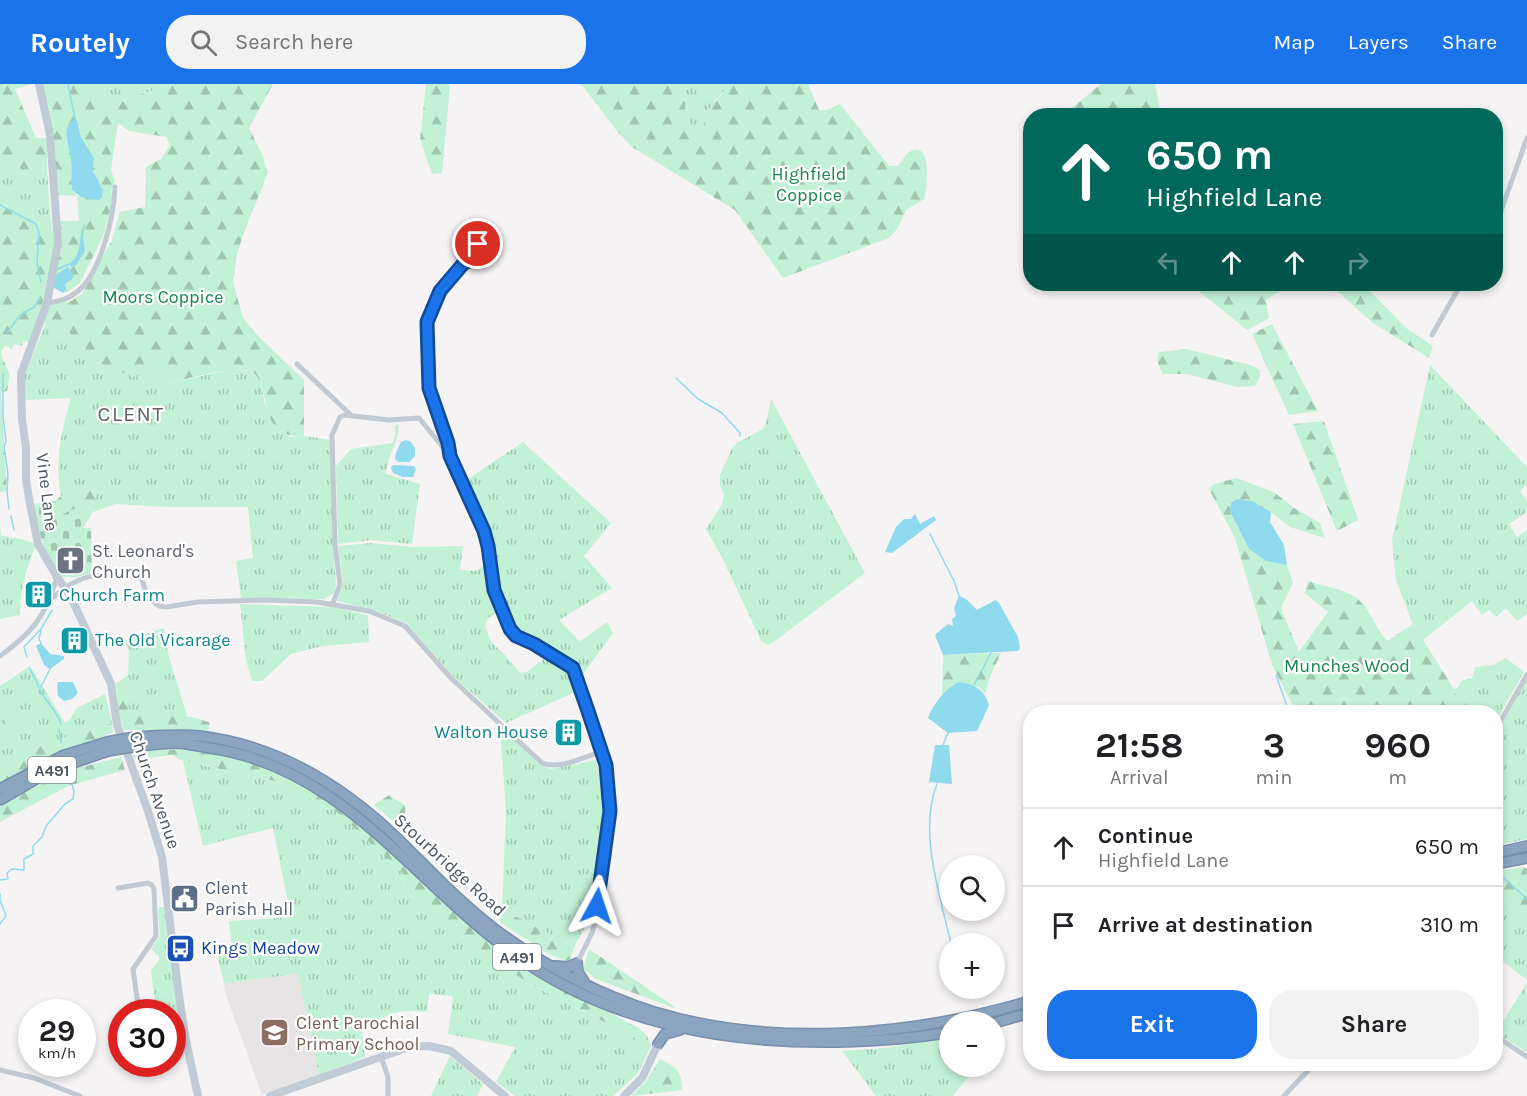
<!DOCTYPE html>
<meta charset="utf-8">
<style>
body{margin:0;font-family:Karla,sans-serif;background:#f2f2f2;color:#202124;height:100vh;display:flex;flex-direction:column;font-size:22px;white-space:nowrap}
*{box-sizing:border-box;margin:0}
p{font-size:20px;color:#757577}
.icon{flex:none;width:33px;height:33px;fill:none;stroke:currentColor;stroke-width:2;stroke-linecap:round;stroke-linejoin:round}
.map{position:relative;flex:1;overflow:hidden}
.details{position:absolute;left:1023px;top:621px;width:480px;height:366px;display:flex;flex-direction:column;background:#fff;border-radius:24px;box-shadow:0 3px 9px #0003}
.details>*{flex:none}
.guide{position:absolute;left:1023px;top:24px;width:480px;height:183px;border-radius:24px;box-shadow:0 3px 9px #0003;background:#00695c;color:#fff;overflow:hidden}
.tools{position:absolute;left:939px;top:771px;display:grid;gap:12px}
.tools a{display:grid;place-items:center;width:66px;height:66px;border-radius:50%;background:#fff;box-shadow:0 3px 9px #0003;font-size:30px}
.speed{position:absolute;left:18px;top:915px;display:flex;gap:12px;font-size:30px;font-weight:700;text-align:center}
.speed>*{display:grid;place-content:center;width:78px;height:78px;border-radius:50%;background:#fff;box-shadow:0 3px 9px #0003;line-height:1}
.speed small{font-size:15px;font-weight:400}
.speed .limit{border:9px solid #d22;background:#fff;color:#111}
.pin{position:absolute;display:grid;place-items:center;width:51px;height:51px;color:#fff;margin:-26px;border:3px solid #fff;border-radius:50%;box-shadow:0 2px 6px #0007}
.me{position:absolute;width:66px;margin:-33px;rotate:5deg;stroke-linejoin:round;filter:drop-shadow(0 0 4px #0008)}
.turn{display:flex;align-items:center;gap:21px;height:126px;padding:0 24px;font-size:27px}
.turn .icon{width:78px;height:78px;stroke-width:2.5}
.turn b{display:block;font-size:42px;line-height:51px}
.lanes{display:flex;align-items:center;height:57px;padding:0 24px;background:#0003;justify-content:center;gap:30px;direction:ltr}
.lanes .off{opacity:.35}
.eta{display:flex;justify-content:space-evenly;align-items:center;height:102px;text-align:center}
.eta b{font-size:36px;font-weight:700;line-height:42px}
.button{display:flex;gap:12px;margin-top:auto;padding:12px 24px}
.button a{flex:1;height:69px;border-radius:24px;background:#1a73e8;color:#fff;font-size:24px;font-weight:700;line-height:69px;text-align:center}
.button a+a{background:#f2f2f2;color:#202124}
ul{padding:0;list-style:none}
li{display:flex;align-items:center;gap:18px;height:78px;padding:0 24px;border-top:2px solid #e0e0e0}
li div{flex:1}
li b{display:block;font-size:22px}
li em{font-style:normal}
header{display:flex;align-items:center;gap:36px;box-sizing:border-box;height:84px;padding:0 30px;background:#1a73e8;color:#fff}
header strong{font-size:28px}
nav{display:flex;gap:33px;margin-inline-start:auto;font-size:21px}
.search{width:420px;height:54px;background:#f2f2f2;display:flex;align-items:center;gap:15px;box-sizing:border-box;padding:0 21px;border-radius:24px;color:#757577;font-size:22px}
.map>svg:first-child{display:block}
.education{fill:#e6e4e5}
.grass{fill:url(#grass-tufts)}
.forest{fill:url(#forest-firs);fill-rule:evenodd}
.cemetery{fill:url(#cemetery-stones)}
.pitch{fill:#c3f1d5}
.water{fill:#90daee}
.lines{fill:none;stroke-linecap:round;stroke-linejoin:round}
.stream{stroke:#90daee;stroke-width:1.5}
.highway-casing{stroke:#7690ad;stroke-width:12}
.street{stroke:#c1cad2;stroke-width:5}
.secondary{stroke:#c1cbd6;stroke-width:8}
.highway{stroke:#8ba5c1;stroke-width:9}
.highway-bridge-casing{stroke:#7690ad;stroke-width:12;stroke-linecap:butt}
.highway-bridge{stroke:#8ba5c1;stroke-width:9}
.route-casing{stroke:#114b97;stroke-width:15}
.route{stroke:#1a73e8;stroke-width:10}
.labels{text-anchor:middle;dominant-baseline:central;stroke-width:4.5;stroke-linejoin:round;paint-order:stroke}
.shield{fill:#fff;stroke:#808990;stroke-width:1.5}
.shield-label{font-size:16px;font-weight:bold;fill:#4a5661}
.park-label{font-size:18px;fill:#17864f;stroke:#fff}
.street-label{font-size:18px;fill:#4a5661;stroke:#fff}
.worship-label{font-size:18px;fill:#5b616d;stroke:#fff;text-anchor:start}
.culture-label{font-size:18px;fill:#0d838f;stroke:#fff;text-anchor:start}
.service-label{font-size:18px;fill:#4e5e75;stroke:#fff;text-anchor:start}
.transit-label{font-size:18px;fill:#164399;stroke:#fff;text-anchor:start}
.education-label{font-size:18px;fill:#785e54;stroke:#fff;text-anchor:start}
.quarter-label{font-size:21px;letter-spacing:1.5px;fill:#5f6368;stroke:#fff}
</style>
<header>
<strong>Routely</strong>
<div class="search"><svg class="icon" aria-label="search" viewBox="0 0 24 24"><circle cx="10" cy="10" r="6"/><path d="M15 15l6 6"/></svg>Search here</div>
<nav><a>Map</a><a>Layers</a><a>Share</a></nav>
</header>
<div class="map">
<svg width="1527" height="1012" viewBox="0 0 1527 1012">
<defs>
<pattern id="grass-tufts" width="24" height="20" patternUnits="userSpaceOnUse" patternTransform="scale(1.5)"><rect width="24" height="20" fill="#c3f1d5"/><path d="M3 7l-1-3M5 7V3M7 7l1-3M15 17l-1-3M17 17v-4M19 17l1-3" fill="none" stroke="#a0c6b0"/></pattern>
<pattern id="forest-firs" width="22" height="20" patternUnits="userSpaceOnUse" patternTransform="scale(1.5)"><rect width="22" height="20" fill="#c3f1d5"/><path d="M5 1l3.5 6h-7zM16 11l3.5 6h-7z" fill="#a0c6b0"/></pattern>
<pattern id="cemetery-stones" width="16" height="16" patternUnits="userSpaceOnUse" patternTransform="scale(1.5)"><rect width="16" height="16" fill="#c3f1d5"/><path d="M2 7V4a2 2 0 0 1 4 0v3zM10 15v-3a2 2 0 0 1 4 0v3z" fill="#a0c6b0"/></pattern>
</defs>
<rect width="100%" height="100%" fill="#f5f3f3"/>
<path class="education" d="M298 890 319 991 262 1011 225 908 224 899Z"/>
<path class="grass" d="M99 0H169C148 10 130 11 112 25L99 20Z
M678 0H727L726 5 716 15 704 47 694 45 685 32V13L682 2Z
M0 78 32 88 47 86 50 129 36 140 0 121Z
M45 242 67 246 95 277 153 283 167 299 235 285 250 287 260 295 265 321 290 353 304 352 330 356 333 459 336 501 334 509 324 515 241 514 236 477 253 474 248 423H166L116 420 93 428 90 422 99 405 61 412C55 378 61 347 71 314L24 316 25 290Z
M1430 281 1527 383V400L1520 407 1527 417V428L1509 440 1517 453 1527 446V530L1517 537 1506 524 1496 533 1489 526 1482 531 1472 517 1423 556 1412 538 1396 496 1392 456Z
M771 315 865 489 775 557 768 561 761 557 724 477 706 445 722 420 724 411 720 401V391L732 364 737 359 763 345 766 339Z
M399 340C399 358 387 372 386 390L420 400 412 460 370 456 338 460 336 382 351 365 392 359 395 352V342Z
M523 358 611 439 584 472 612 504 559 536 579 557 582 556 607 538 613 549 580 594 577 584 537 556 528 557 515 549 508 537 493 494 491 469 486 446 464 398Z
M0 439 1 451C12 455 26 454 36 461 26 484 20 505 20 531L0 535Z
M370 459 412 463 463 462 460 486 475 487 485 481V496L499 527 487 535 485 543 492 559 504 570 520 589 527 588 548 571 571 587 578 607 506 639 454 593 406 539 376 527 337 517 343 498 338 462Z
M240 520 332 523 368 531 369 558 322 562 291 570 262 597H252L246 576Z
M164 544 169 573 187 632 131 630 122 604 116 600 128 591 129 567 124 557Z
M1506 574 1524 588 1496 637V628H1462L1454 605 1458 603 1461 597 1472 594 1475 583 1493 581Z
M30 582 65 639 69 637 77 624 105 610 112 639C78 649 27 663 0 684V602Z
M1527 595V755L1496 762V651Z
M500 643 539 680 551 685 596 676 608 739 591 832 574 863 502 825 506 727Z
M183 677 275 697 338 729 403 790 404 811 424 815 460 851 528 899 651 962 638 989 613 1012H515L496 998 515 963 448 950 453 912 429 910 427 928C409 926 398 926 382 934L381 939 362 947 365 973 319 991 298 890 224 899 216 865 232 863 229 837 291 833 273 744 203 762Z
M1496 810 1527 836V896L1496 872Z
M160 823H164L166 826 179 927C168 931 164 926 155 918L151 886 159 876V872L151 865 160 852 158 826Z
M1527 899V968L1496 949Z
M949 954 950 982 976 983 953 1012H876L842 967 885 964Z
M450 972 483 1000 477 1012H431Z"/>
<path class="forest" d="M0 0H32L15 5 36 54H47V86L32 88 0 78Z
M41 0H99V20L112 25C130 11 148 10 169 0H273L249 44 262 70 268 89 243 151 237 170 233 198 243 234 260 254 304 296V352C252 354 276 299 250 287 236 281 184 296 167 299L153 283 133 293 95 277 67 246 45 242V235L50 221 71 217 82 210 112 156 120 128 145 123 146 83 161 75 170 61 166 53 129 47 118 39 111 86 115 97 111 107 113 117 103 152 80 199 66 209 50 202 61 167 59 137H79L77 112 57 111ZM77 37 81 53 94 74 93 87 103 106 100 116 77 112 72 106 71 73 66 56 68 44Z
M426 0H448L450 2 442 89 432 90 420 56Z
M581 0H678L682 2 685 13V32L694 45 704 46C704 42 704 36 705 32 709 20 725 12 727 0H808L819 26H826L840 20 889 82H898C902 77 906 69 911 67 933 56 927 106 924 115L906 126 898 144 889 154 783 194 735 126 632 63 617 47Z
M1101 0H1155L1161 31H1063Z
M0 121 36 140 50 129 54 158 50 186 43 218 31 259 23 257 22 262 14 260 12 266 6 261 1 267 2 273 10 291 7 307 1 308 7 407 0 408Z
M1190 200H1290L1266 216 1269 234 1247 246Z
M1329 200H1363L1406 244 1433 262 1429 274 1373 239Z
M1272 240 1318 327 1289 331 1252 250Z
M1186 265 1250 281 1260 286V293L1255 302 1237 303 1187 290H1163L1157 277 1159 268Z
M1324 337 1358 436 1337 447 1293 340Z
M1237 394 1275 409 1294 424 1320 439 1325 454 1290 443 1271 428 1246 415 1230 427C1248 461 1245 473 1287 481L1293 499 1281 524 1299 568 1328 528 1305 509 1308 497C1325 503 1351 505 1364 521 1372 532 1376 544 1387 557L1413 540 1454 605 1462 628H1296L1272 581 1235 454 1209 405 1214 400Z
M100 405 90 422 93 428 83 444 58 429 55 417 61 412Z
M1001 569C995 584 987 594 986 610L979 603 953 600 942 612 943 571Z
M116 600 122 604 131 630C157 631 186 628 210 639L208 647 124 646 120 639Z
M112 639 113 649 41 676 0 702V684C27 663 78 649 112 639Z
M194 665 231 673 280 689 317 708 346 728 387 764 421 799 462 835 533 889 639 944 647 952 651 962 528 899 460 851 424 815 404 811 403 790 338 729 275 697 183 677 172 671 149 674 154 701H146L133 671 136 667Z
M121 673 125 686 68 702 0 738V723L13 714 70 686Z
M389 711 406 722 402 745 374 721Z
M1523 783 1527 785V836L1496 810V793L1503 786Z
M502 825 574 863 570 878 548 870 500 838Z
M589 865 675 923 674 924 596 895 583 885Z
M660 975C675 982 683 988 682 1006L631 1012 646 997Z"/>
<path class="cemetery" d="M55 417 60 431 79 423 83 444H91L92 489 76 493H61C44 468 39 449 32 420Z"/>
<path class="pitch" d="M17 613 24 644 7 647 0 617Z"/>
<path class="water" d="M75 35 77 37 81 53 94 74 93 87 103 106 102 113 99 116 81 113 72 106C71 96 72 86 71 76 70 63 59 44 75 35Z
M85 138 83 154 85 167 76 181 71 183 69 180C84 170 77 152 85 138Z
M68 183 74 191 72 195 65 200 66 206 63 209 53 203 56 191Z
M406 356 411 358 415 364V372L409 378H398L395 375 396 369 401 358Z
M393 381 414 382 416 385 413 393H403L393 389 391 384Z
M1237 415 1252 417 1271 428 1270 438 1284 461 1287 481 1266 477 1249 465 1230 427 1231 419Z
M915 430 920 440 934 432 936 436 892 469 885 468 896 443 904 435H911Z
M959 512 966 515 977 526 996 516 999 519 1018 553 1020 564 1018 567 943 571 935 551 948 540 953 542 952 535 956 532 954 524Z
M41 559 50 570 64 572V575L50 585 44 581 36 562Z
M58 598H73L78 609 72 615 64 617 58 612 57 600Z
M959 598C976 601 984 605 989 621L977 647 948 649 928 634C933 621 946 603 959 598Z
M935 661H949L952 700 929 698Z"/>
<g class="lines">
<path class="stream" d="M68 0 75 35
M0 121 36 140 39 148 37 179 41 198
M56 186 69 180
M8 248 19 232 34 223 40 214
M3 290V332L6 358 4 362 8 390 7 407 9 425
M676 294 698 315 722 329 740 349V352
M11 432 14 446
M930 450 954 497 959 512
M41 559 39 555 41 546
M27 573 24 563 41 545 52 526
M30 585C35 594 38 602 43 611 49 621 58 629 61 640
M1276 591 1289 628
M974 601 991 569
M41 603 50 585
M59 645 61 659
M943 661 948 649
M937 700C918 748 940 810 951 860
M1496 787 1527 815
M0 796 8 795 7 789 12 785 24 786V775L33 770V762L42 753 46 742 65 720 73 715 74 707 69 692
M0 810V816L6 832 0 840"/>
<defs>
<path id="highway" d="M135 653C156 652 178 650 199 652 277 661 343 702 398 755 430 786 460 819 496 846 543 881 597 910 654 928 773 964 913 952 1030 917
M138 662C151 661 165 659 178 659 189 660 199 662 210 664 343 683 413 798 515 871 608 938 724 960 837 958 875 957 912 955 950 948
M0 705 62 672 107 658
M0 716 50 687 108 667
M1496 769 1527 762
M1496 780 1527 774
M555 882 569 883 577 879 578 888 585 899
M994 939 1030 929
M658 960 665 950 680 946"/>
</defs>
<use href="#highway" class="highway-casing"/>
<path class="street" d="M1496 141 1527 54
M47 219C57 218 69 215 77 208 101 189 114 132 115 103
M1432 251 1461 200
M297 280 352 332
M449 371 448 359 429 304 427 238 440 207 463 180 479 172 478 160
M50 516C58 509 68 501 77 497 92 489 127 488 142 495L147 513 159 522 166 523 198 518 266 516 317 518 369 527 405 542 451 594 542 679C560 686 583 673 601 668
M333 519 340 500 335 461 332 351 340 333 345 331 389 336 419 334 450 372 481 440 488 462 494 506 510 545 516 552 534 560 573 584 580 602 606 681 610 727 595 838 592 849 577 879
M0 572C33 548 45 533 57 493
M1496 645 1527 591
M118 804 148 799 152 801 154 805 156 852 133 885 139 928
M1496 952 1527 973
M381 973 388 993V1012
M0 986 34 994 80 1012
M1284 1012 1314 980"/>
<path class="secondary" d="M39 0 50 51 58 159 47 219 21 290 22 335 26 364V395L29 415 38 460 57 493 70 511 111 600 117 641 148 727 162 773 178 904 185 952 198 1012
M270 1012 409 963 429 962 451 967 505 1012
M624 1012 642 994 658 960"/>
<use href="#highway" class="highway"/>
<defs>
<path id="highway-bridge" d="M107 658 135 653
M108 667 138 662"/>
</defs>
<use href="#highway-bridge" class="highway-bridge-casing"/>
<use href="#highway-bridge" class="highway-bridge"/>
</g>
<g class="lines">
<defs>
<path id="route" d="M478 160 479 171 463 180 440 207 427 238 429 304 448 359 450 372 484 447 488 462 494 506 510 545 516 552 534 560 573 584 588 627 606 681 610 727 597 822"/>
</defs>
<use href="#route" class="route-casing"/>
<use href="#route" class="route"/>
</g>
<defs>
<symbol id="church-square" viewBox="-11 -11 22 22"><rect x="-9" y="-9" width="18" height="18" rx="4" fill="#6b7280" stroke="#fff"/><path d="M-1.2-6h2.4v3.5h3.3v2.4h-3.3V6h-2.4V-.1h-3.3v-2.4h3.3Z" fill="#fff"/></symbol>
<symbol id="building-square" viewBox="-11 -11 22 22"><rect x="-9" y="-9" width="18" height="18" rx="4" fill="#0f9aa8" stroke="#fff"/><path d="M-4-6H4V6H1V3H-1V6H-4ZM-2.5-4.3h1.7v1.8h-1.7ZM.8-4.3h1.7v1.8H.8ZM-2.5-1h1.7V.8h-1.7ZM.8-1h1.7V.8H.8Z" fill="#fff"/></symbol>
<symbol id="civic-square" viewBox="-11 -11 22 22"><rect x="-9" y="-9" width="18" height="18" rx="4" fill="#5c6f8a" stroke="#fff"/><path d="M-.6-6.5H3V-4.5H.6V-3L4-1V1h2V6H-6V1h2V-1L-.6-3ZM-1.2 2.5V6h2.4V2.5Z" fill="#fff"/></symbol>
<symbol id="bus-square" viewBox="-11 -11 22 22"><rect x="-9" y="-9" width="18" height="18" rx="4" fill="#1a4fb4" stroke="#fff"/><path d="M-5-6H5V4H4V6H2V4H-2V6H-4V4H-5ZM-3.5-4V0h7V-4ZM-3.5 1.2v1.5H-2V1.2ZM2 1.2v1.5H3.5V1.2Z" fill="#fff"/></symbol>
<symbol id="school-square" viewBox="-11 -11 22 22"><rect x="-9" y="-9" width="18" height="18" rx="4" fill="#8d6e63" stroke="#fff"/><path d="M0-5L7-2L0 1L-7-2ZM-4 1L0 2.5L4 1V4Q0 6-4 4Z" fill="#fff"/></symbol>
</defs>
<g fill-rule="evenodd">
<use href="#church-square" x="54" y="460" width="33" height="33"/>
<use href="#building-square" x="22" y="494" width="33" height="33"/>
<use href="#building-square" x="58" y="540" width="33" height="33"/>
<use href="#building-square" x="552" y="632" width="33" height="33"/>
<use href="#civic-square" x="168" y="798" width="33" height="33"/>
<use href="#bus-square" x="164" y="848" width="33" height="33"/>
<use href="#school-square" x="258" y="932" width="33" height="33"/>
</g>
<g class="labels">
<g class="shield">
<rect x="28" y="673" width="48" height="26" rx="4.5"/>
<rect x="493" y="860" width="48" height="26" rx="4.5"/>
</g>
<g class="shield-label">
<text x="52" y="686">A491</text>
<text x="517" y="873">A491</text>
</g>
<g class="park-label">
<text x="809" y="90">Highfield<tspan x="809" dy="21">Coppice</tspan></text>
<text x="163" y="213">Moors Coppice</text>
<text x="1347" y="582">Munches Wood</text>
</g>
<g class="street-label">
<text transform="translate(47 408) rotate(83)">Vine Lane</text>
<text transform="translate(155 706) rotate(71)">Church Avenue</text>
<text transform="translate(450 781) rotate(42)">Stourbridge Road</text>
</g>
<g class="worship-label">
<text x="92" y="467">St. Leonard's<tspan x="92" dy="21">Church</tspan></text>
</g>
<g class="culture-label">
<text x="59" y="511">Church Farm</text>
<text x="95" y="556">The Old Vicarage</text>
<text x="548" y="648" text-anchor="end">Walton House</text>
</g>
<g class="service-label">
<text x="205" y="804">Clent<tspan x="205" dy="21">Parish Hall</tspan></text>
</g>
<g class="transit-label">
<text x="201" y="864">Kings Meadow</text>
</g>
<g class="education-label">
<text x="296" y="939">Clent Parochial<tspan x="296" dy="21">Primary School</tspan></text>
</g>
<g class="quarter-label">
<text x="131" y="330">CLENT</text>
</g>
</g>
</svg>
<div class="tools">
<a><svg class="icon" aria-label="search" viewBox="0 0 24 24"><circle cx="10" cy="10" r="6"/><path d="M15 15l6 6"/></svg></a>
<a>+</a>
<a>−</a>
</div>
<div class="speed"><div>29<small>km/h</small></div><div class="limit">30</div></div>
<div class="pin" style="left:478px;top:160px;background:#d93025"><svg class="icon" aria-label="arrive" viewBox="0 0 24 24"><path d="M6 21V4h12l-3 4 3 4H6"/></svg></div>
<svg class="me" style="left:597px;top:822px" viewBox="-20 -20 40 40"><path d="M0-17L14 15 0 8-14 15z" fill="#1a73e8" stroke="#fff" stroke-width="4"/></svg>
<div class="guide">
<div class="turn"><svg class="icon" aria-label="ahead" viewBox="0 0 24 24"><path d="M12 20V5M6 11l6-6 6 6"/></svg><div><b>650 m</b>Highfield Lane</div></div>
<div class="lanes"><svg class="icon off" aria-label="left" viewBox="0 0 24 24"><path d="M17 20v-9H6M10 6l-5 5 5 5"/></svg><svg class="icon" aria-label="ahead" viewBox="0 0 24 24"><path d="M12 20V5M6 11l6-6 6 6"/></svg><svg class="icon" aria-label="ahead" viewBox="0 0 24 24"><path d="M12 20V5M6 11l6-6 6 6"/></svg><svg class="icon off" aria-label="right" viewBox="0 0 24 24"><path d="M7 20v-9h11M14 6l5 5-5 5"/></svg></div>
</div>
<section class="details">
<div class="eta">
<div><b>21:58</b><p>Arrival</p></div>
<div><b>3</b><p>min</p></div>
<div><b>960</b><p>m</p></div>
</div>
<ul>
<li><svg class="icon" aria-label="ahead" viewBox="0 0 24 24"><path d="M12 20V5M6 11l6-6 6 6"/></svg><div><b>Continue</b><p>Highfield Lane</p></div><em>650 m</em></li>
<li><svg class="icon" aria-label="arrive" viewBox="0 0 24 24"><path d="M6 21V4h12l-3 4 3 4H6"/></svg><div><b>Arrive at destination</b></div><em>310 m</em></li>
</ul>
<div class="button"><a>Exit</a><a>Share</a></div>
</section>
</div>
